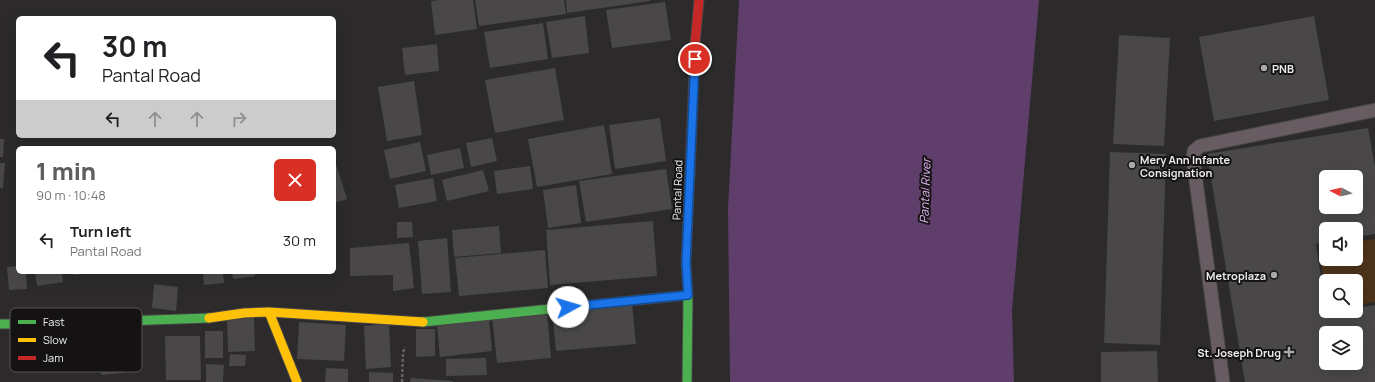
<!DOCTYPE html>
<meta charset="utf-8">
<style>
body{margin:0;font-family:Manrope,sans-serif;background:#f2f2f2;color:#202124;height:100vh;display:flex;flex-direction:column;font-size:15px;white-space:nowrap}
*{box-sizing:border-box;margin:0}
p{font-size:13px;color:#757577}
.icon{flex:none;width:22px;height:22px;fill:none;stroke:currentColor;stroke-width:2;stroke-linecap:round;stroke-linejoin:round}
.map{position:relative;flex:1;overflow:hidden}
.details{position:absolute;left:16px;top:146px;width:320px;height:128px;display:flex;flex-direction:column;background:#fff;border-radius:6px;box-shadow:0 4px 16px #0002}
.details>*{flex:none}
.hud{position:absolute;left:16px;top:16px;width:320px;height:122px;border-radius:6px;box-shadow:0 4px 16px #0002;background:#fff;color:#202124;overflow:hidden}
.needle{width:26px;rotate:277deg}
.tools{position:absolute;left:1319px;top:170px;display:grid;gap:8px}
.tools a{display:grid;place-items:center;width:44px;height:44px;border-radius:6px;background:#fff;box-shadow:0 4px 16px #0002;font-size:20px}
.pin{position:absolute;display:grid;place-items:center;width:34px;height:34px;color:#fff;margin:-17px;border:2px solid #fff;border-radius:50%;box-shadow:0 1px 4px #0007}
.me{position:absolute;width:44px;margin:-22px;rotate:84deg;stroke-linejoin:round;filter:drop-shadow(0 0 3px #0008)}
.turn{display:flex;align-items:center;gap:14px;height:84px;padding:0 20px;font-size:18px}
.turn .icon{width:52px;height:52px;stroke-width:2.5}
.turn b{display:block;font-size:28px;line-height:34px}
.lanes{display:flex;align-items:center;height:38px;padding:0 20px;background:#0003;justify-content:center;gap:20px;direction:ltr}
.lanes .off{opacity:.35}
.round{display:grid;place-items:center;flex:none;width:42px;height:42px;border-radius:6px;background:#f2f2f2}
.overview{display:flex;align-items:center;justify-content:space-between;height:68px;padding:0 20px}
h1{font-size:24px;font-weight:800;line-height:30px;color:#5e5d5f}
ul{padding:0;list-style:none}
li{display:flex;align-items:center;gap:12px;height:52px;padding:0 20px}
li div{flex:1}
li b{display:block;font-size:15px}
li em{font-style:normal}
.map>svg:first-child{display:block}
.green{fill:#4d331b}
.water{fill:#603e6c}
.building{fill:#494747;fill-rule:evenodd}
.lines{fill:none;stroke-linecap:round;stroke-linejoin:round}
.lane-casing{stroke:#474545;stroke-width:15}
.fast-casing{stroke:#474545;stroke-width:11}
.slow-casing{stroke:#474545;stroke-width:11}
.jam-casing{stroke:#474545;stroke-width:11}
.path{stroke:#686064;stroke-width:2.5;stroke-dasharray:3 2;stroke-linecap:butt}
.lane{stroke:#685c63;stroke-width:13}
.fast{stroke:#4caf50;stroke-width:9}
.slow{stroke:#ffc107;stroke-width:9}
.jam{stroke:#c62828;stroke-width:9}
.route-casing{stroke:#114b97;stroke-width:10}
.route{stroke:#1a73e8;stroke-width:7}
.poi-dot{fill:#a9a7a7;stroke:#141212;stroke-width:1.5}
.labels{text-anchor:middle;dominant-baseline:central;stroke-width:4;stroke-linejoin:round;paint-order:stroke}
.poi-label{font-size:11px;font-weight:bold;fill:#edebeb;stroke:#141212;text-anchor:start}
.street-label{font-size:11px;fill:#edebeb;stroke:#141212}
.water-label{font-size:12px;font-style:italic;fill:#e4b8f7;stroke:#141212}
.key{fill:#141212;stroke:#555353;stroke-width:1}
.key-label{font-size:11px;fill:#edebeb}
</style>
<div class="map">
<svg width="1375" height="382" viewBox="0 0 1375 382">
<rect width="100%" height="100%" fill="#2c2a2a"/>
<path class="green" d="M1375 239V302L1356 305V281H1326V297L1319 247 1326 246V259H1356V242Z"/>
<path class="water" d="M739 0H1039L1012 311 1014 382H730L728 208Z"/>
<path class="building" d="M439 0H473L477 29 435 35 431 1Z
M475 0H564L566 14 479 26Z
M566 0H650V1L567 13Z
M665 2 671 40 612 48 606 10Z
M585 16 589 53 552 58 546 22Z
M1314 16 1329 100 1214 121 1199 37Z
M543 23 548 59 490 68 484 32Z
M1119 35 1170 38 1164 146 1113 144Z
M437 44 439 71 405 75 402 48Z
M555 68 564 120 495 133 485 80Z
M414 81 422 135 387 141 378 87Z
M660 118 666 161 615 169 609 125Z
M604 125 612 174 537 187 528 139Z
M1368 128 1375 167V234L1356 237V229H1326V242L1316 244 1326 311H1356V308L1375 305V382H1245L1207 154ZM1326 177H1356V207H1326ZM1326 333H1356V363H1326Z
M492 138 497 161 471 167 466 143Z
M0 139H4L3 157H0Z
M420 142 426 171 390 179 384 150Z
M460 148 464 168 431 175 427 155Z
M1110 152 1166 154 1160 345 1104 343Z
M334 158 347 199 334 203Z
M0 163H5L3 188H0Z
M530 166 533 189 497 194 494 171Z
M666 169 672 209 586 222 579 181Z
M483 170 489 191 447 201 442 180Z
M433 178 437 201 399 208 395 185Z
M576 185 581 223 548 228 543 190Z
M653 221 657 276 550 285 546 230Z
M397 222H412L413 237 397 238Z
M499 226 501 253 454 257 452 230Z
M447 238 451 292 422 294 418 241Z
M409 243 414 288 393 291V275L350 276V248Z
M545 250 548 288 459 296 455 258Z
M18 266V272H26L27 289 9 290 7 267Z
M35 272H62L63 282 37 286Z
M74 272H85V273L75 275Z
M203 272H223L224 283 204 285Z
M232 272H255V276L233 279Z
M154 284 178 287 176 311 152 308Z
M632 303 636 344 556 351 552 311Z
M547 312 551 358 497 363 492 317Z
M254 318 255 351 228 352 227 319Z
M489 320 492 351 440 357 437 325Z
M299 322 346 325 344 361 297 359Z
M389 324 391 367 366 369 364 326Z
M416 329H435V356L416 357Z
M205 331H223V358H205Z
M165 336H200L201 380H166Z
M121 340 123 373 101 375 100 341Z
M1157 351 1158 382H1101V352Z
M230 354 246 355 245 366H229Z
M486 358 487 375 446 376V359Z
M206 364 224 365 223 382H206Z
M326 368 348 369V382H325Z
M369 372 393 373V382H369Z
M411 378 453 381V382H410Z"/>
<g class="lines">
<defs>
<path id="lane" d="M1223 382 1193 159 1194 151 1200 146 1375 110"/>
<path id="fast" d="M423 322 688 295
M0 324H39L209 318
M687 382 688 295 686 263 690 174"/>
<path id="slow" d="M269 312 423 322
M209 318 244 313 269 312 297 382"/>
<path id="jam" d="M690 174 695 44 699 0"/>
</defs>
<use href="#lane" class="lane-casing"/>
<use href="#fast" class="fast-casing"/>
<use href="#slow" class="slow-casing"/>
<use href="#jam" class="jam-casing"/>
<path class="path" d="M402 382 403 353 405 347"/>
<use href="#lane" class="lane"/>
<use href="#fast" class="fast"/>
<use href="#slow" class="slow"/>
<use href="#jam" class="jam"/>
</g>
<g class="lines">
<defs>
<path id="route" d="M568 307 688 295 686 263 695 59"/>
</defs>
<use href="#route" class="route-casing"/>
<use href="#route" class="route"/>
</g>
<g class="poi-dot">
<circle cx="1264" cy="68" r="4"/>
<circle cx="1132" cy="165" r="4"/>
<circle cx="1274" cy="275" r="4"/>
<path d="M1287 346h4v4h4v4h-4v4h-4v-4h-4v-4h4z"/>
</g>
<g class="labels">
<g class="poi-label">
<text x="1272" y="68">PNB</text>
<text x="1140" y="159">Mery Ann Infante<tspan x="1140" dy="13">Consignation</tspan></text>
<text x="1266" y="275" text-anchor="end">Metroplaza</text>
<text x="1281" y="352" text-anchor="end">St. Joseph Drug</text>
</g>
<g class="street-label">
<text transform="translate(677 190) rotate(-88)">Pantal Road</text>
</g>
<g class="water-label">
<text transform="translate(925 191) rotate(-88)">Pantal River</text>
</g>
</g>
<rect x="10" y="308" width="132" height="64" rx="6" class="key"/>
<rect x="18" y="320" width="18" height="4" fill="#4caf50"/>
<rect x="18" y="338" width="18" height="4" fill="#ffc107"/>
<rect x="18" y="356" width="18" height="4" fill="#c62828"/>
<g class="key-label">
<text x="43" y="326">Fast</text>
<text x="43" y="344">Slow</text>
<text x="43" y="362">Jam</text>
</g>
</svg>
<div class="tools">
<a><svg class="needle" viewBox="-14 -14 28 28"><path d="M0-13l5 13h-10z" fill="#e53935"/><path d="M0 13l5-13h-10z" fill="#757577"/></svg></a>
<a><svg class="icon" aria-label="sound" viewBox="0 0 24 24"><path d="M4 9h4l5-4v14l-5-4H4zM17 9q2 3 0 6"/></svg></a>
<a><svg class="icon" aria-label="search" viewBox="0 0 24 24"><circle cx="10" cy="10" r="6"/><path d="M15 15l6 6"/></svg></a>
<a><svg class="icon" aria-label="layers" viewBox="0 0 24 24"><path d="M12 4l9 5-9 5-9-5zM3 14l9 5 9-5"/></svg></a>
</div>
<div class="pin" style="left:695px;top:59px;background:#d93025"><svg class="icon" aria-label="arrive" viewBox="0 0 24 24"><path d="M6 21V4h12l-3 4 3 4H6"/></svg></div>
<svg class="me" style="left:568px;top:307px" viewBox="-20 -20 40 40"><circle r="19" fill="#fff"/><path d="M0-13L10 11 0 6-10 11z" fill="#1a73e8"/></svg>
<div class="hud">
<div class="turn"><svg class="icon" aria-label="left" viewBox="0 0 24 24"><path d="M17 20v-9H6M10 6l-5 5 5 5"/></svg><div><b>30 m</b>Pantal Road</div></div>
<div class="lanes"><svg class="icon" aria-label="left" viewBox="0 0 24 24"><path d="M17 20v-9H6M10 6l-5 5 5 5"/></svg><svg class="icon off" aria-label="ahead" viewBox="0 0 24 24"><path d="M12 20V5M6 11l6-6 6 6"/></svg><svg class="icon off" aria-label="ahead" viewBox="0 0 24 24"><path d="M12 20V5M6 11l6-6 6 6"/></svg><svg class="icon off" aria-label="right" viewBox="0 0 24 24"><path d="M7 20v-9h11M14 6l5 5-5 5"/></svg></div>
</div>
<section class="details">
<div class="overview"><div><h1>1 min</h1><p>90 m · 10:48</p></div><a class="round" style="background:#d93025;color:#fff"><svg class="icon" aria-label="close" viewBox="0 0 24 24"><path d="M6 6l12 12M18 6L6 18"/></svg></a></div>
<ul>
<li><svg class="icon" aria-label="left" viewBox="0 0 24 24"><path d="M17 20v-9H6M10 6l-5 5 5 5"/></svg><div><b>Turn left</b><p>Pantal Road</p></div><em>30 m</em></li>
</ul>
</section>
</div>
